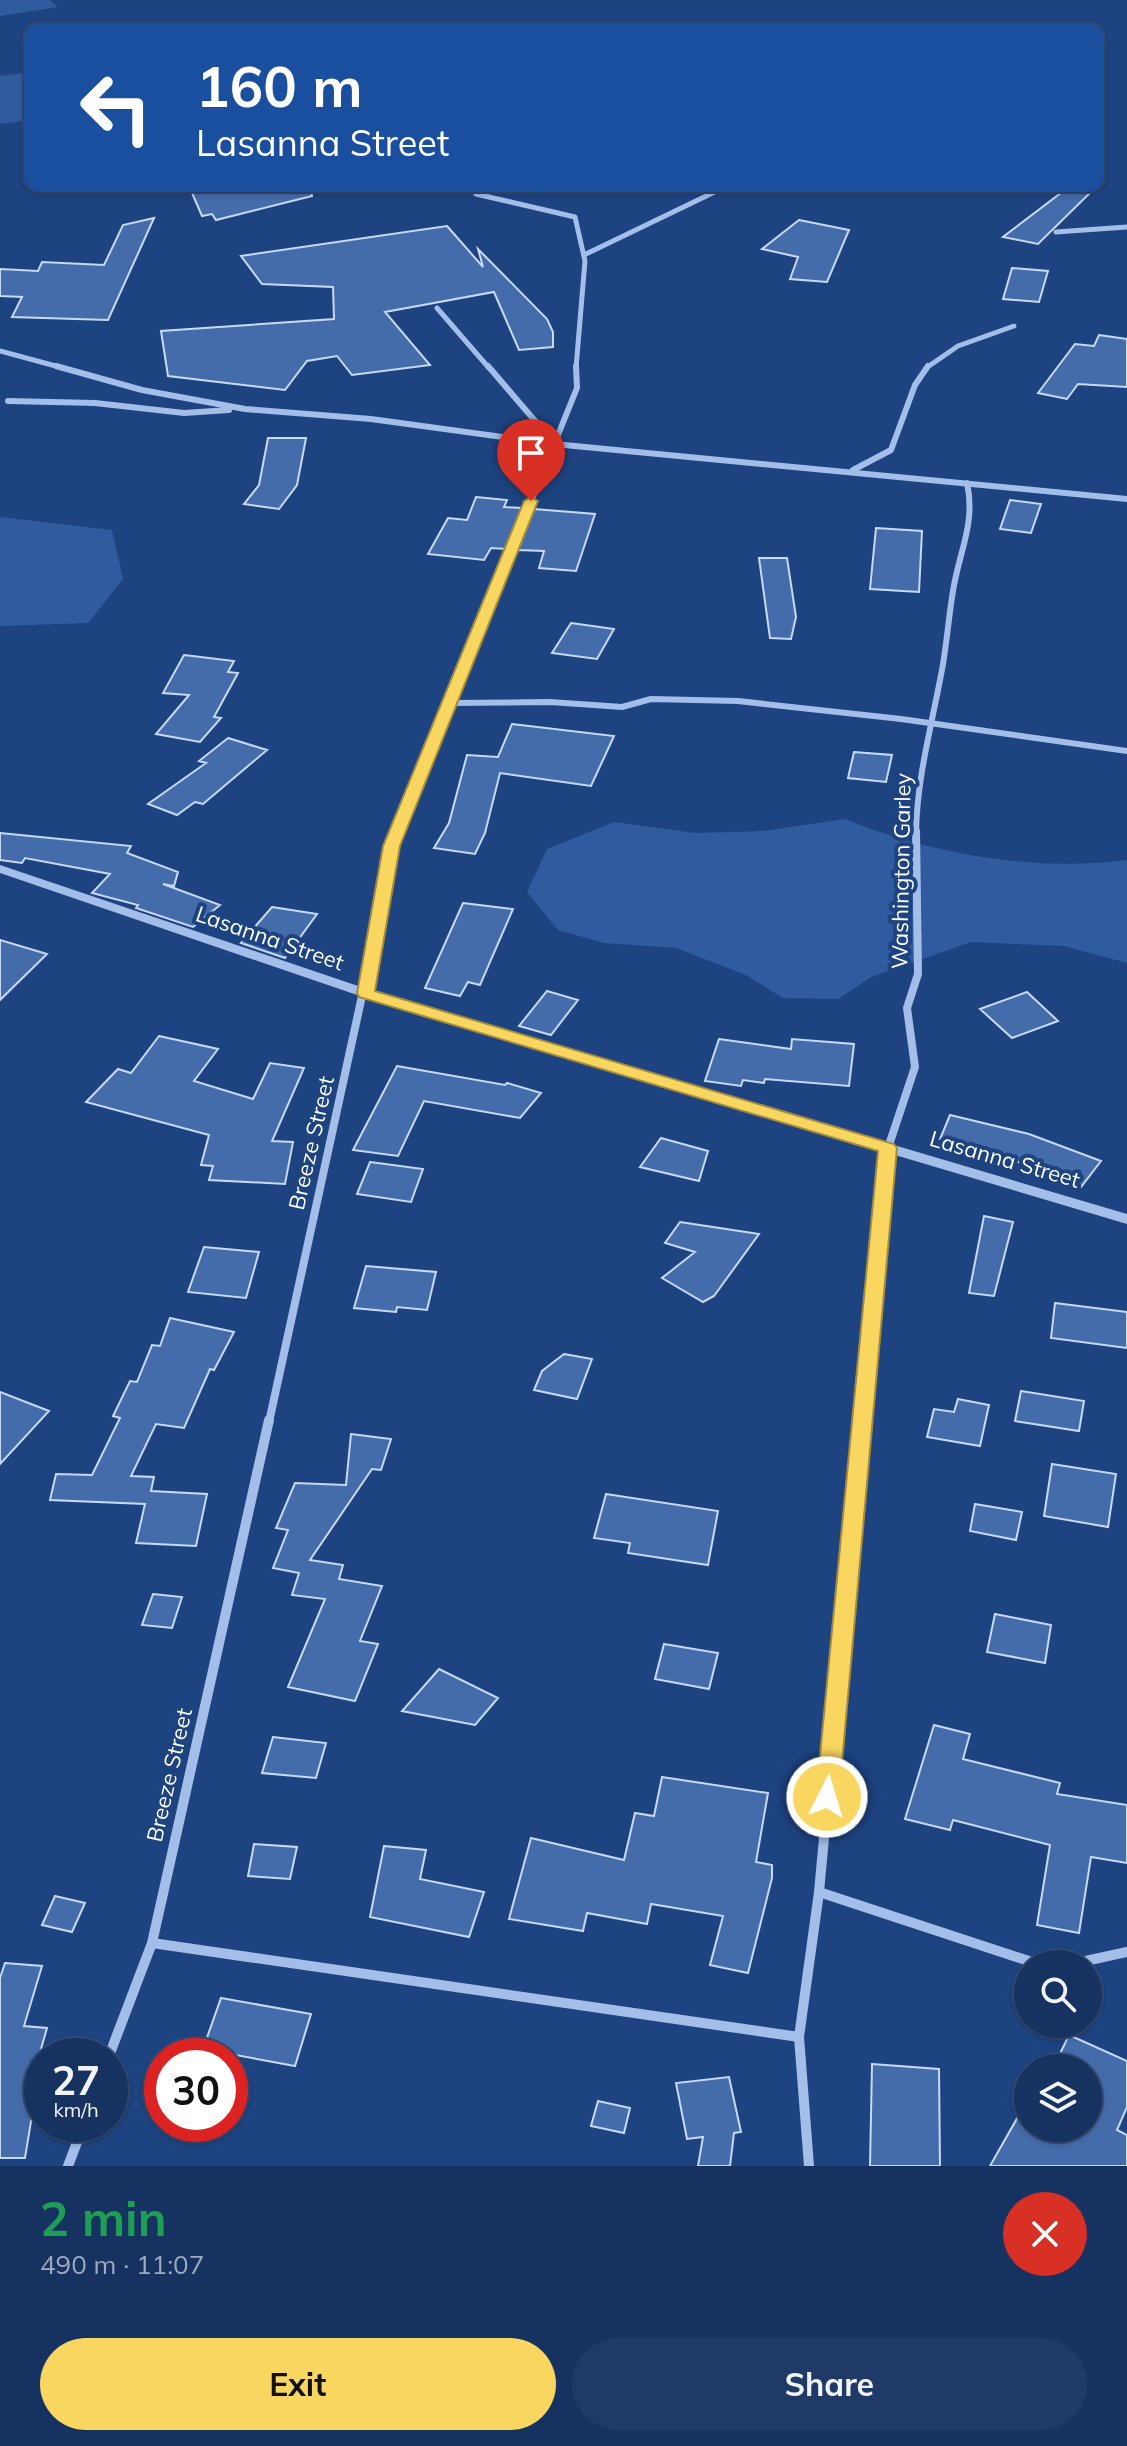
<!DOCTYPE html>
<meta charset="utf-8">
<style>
body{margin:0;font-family:Mulish,sans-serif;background:#1f3a66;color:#f1f3f6;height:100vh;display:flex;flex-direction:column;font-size:30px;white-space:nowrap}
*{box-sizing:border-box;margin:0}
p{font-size:26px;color:#9eaabd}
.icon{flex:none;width:44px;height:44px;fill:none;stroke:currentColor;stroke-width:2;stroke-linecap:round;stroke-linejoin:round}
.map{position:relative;height:2166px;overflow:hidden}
.drawer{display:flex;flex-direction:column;background:#163260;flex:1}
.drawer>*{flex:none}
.top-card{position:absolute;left:24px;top:24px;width:1080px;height:168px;border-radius:16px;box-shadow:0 2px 6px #0004,0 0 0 2px #354d75;background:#1a4fa0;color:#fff;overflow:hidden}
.tools{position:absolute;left:1014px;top:1950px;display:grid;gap:16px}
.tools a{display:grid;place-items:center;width:88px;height:88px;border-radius:50%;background:#163260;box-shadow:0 2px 6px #0004,0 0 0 2px #354d75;font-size:40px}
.speed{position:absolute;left:24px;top:2038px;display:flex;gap:16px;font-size:40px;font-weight:700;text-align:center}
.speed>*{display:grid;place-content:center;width:104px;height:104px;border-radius:50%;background:#163260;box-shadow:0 2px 6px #0004,0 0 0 2px #354d75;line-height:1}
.speed small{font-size:20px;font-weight:400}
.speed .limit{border:12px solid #d22;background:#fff;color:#111}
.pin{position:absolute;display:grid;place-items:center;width:68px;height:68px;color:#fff;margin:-82px -34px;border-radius:50% 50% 50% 0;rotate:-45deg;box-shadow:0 0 8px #0007}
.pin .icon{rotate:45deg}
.me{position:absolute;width:88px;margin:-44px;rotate:5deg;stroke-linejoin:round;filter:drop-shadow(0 0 6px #0008)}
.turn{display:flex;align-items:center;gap:28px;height:168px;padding:0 40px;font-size:36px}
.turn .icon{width:104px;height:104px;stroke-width:2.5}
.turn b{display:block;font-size:56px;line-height:68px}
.round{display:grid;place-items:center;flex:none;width:84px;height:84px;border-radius:42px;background:#1f3a66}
.headline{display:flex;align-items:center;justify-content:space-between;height:136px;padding:0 40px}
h1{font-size:48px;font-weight:700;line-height:60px;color:#1e9e55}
.button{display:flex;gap:16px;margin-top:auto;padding:16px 40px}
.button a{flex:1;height:92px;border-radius:48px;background:#f9d660;color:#111;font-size:32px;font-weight:700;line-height:92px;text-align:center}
.button a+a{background:#1f3a66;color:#f1f3f6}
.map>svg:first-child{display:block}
.green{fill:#315b9f}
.building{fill:#456caa;stroke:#c6d9f7;stroke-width:2}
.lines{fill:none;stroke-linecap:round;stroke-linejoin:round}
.minor-far3{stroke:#a2bee9;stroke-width:5}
.minor-far2{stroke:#a2bee9;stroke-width:6}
.minor-far1{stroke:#a2bee9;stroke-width:8}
.minor{stroke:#a2bee9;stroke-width:10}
.tertiary{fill:#a2bee9;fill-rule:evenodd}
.route{fill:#f9d660;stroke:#a28b3e;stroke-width:2}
.labels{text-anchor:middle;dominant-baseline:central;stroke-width:8;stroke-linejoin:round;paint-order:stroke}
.street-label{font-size:22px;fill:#fff;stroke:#1d4380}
</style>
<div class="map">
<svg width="1127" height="2166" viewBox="0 0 1127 2166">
<rect width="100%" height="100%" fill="#1d4380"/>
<path class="green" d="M0 0H50L58 7 0 16Z
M30 72V120L0 124V76Z
M0 517 112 530 123 579 88 623 0 626Z
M845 819C931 854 1034 872 1127 860V963L1064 946 971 942 871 977 838 999 783 998 746 975 676 948 604 943 558 930 527 892 547 849 614 822 695 833 763 831Z"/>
<path class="building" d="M189 186H310L312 196 216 220 212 214 202 216Z
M1070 186H1088L1092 191 1038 244 1003 237Z
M154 218 108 320 12 317 22 297 0 296V269L38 271 42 262 104 265 123 225Z
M799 220 849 230 827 282 790 279 798 257 762 249Z
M447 226 483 267 478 249 547 319 553 332V347L519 350 494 292 385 312 430 365 352 375 337 356 307 361 285 390 168 376 161 331 334 319 333 287 262 284 241 256Z
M1012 268 1048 271 1039 302 1003 299Z
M1099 335 1127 339V387L1078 384 1067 399 1038 393 1075 344 1094 346Z
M268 438H306L297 485 279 509 244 504 259 485Z
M476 497 507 500 504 507 522 508 506 549 491 548 484 560 428 554 448 518 467 520Z
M1010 500 1041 504 1031 533 1000 529Z
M534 509 595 514 576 571 539 568 544 551 518 550Z
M876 528 922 531 919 592 870 589Z
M759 558H787L796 617 791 639 770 638Z
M571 623 614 629 597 659 552 653Z
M184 655 234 661 228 672 238 673 214 717 221 718 200 742 156 734 189 695 163 693Z
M512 724 614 736 591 786 500 773 485 833 475 854 434 848 449 823 467 755 498 757Z
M228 738 267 750 203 804 195 802 177 815 148 804 206 763 199 761Z
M854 752 892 755 886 782 848 778Z
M0 833 131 846 127 853 178 872 174 886 163 884 220 905 193 927 136 908 138 905 92 893 110 874 25 858 22 863 0 860Z
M463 903 513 909 480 985 468 982 460 996 425 988Z
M272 907 317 914 285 958 241 943Z
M0 940 47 954 0 1000Z
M547 991 578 1000 551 1035 519 1026Z
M1027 992 1058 1021 1012 1038 980 1009Z
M159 1036 218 1049 194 1081 253 1099 270 1063 304 1068 272 1141 293 1142 285 1184 209 1180 213 1166 201 1165 209 1135 86 1102 118 1069 131 1073Z
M719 1039 791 1049 792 1039 854 1044 849 1086 765 1079 764 1083 743 1080 741 1086 705 1081Z
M397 1066 505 1085 507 1083 541 1093 520 1118 424 1101 398 1156 353 1150Z
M950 1115 1029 1134 1101 1161 1081 1187 1003 1156 940 1139Z
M661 1138 708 1151 699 1181 640 1167Z
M370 1162 423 1169 411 1202 357 1194Z
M984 1216 1013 1222 994 1296 969 1293Z
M680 1222 759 1234 714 1296 703 1302 662 1278 695 1252 665 1243Z
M204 1247 259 1252 246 1298 188 1292Z
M366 1266 436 1272 427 1310 397 1307 396 1312 354 1308Z
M1055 1303 1127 1312V1348L1051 1338Z
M170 1318 234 1332 214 1370 210 1369 184 1428 156 1424 131 1476 154 1477 151 1491 207 1494 196 1546 136 1543 145 1504 50 1500 56 1474 92 1475 120 1418 113 1416 130 1381 137 1382 152 1345 160 1346Z
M564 1354 592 1359 577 1399 534 1390 542 1371Z
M1021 1391 1084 1401 1079 1431 1015 1421Z
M0 1392 49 1411 0 1464Z
M958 1399 989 1405 980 1446 927 1437 934 1409 954 1412Z
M351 1434 391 1439 381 1470 372 1469 310 1560 343 1565 339 1579 382 1586 360 1641 378 1644 355 1701 288 1687 325 1599 292 1595 299 1573 273 1568 288 1530 276 1528 295 1483 346 1485Z
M1052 1464 1116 1474 1108 1527 1044 1516Z
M606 1494 718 1511 708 1565 628 1553 630 1543 594 1538Z
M975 1504 1022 1512 1016 1540 970 1531Z
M153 1594 182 1597 172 1628 142 1625Z
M995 1614 1051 1625 1045 1663 987 1652Z
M664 1644 718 1653 709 1689 655 1679Z
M439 1669 498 1698 475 1725 402 1711Z
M934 1725 970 1734 963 1759 1060 1783 1057 1794 1127 1805V1863L1091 1857 1079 1933 1037 1925 1050 1845 953 1820 950 1830 905 1819Z
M273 1737 326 1743 316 1778 262 1773Z
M662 1777 768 1793 756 1862 772 1865V1878L748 1973 710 1965 723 1916 651 1904 647 1924 587 1913 583 1931 509 1919 531 1838 624 1860 635 1813 654 1816Z
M254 1844 297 1847 290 1879 248 1876Z
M384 1846 426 1850 420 1879 484 1892 469 1937 370 1917Z
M55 1896 85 1903 72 1932 42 1925Z
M5 1963 42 1966 24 2026 47 2028 29 2091H36L25 2158H0V1978Z
M221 1998 311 2014 295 2066 203 2049Z
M1069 2035 1127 2061V2107L1117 2130 1127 2135V2166H990L1028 2099V2128H1088V2068H1053Z
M872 2064 939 2069 940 2166H870Z
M729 2077 741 2132 734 2133 730 2166H698L703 2137 687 2139 676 2083Z
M598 2101 630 2108 624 2133 591 2126Z"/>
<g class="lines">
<path class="minor-far3" d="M476 194 575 217 585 261 576 368
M1056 232 1127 227
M586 254 727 186
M437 308 489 368
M0 351 63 368
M926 368 958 346 1014 326"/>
<path class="minor-far2" d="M56 366 142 390 245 409 371 419 554 444 1127 499
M488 366 554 443
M8 401 95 403 184 413 229 410
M853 470 891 450 915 385 928 366
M450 703 550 702 622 707 651 699 738 701 901 719 1127 751
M397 833 577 388 576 366
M916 833C917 775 933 721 943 664 947 640 949 615 953 591 959 552 976 523 967 483"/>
<path class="minor-far1" d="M269 1422 398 831
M863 1422 888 1148 915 1067 907 1008 918 974 916 831"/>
<path class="minor" d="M819 1892 1038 1964
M152 1943 799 2037
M1072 1964 1127 1952
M109 2056 152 1943 269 1420
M68 2166 84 2124
M809 2166 799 2037 819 1892 863 1420"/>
<path class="tertiary" d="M0 865 370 990 1127 1214V1224L360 996 0 873Z"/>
</g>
<path class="route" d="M531 497 538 501 400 846 375 991 894 1144 897 1148 839 1797 836 1804H819L816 1797 878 1151 359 997 357 993 383 846 524 501Z"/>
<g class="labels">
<g class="street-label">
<text transform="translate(901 871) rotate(-89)">Washington Garley</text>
<text transform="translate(270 938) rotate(19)">Lasanna Street</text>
<text transform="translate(311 1143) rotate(-77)">Breeze Street</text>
<text transform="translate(1005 1159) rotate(16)">Lasanna Street</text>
<text transform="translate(169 1775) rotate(-77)">Breeze Street</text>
</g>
</g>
</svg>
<div class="tools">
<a><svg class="icon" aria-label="search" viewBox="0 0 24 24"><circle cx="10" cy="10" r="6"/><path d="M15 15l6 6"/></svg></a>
<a><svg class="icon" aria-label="layers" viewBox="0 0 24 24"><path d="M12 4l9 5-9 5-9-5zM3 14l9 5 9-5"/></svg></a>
</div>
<div class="speed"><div>27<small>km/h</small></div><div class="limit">30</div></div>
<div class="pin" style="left:531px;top:501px;background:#d93025"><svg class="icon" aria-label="arrive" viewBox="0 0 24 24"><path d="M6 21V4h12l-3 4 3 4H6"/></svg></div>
<svg class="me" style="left:827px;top:1797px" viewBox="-20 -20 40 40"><circle r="17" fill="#f9d660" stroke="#fff" stroke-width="3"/><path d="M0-11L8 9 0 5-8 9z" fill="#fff"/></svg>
<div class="top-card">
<div class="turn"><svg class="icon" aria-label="left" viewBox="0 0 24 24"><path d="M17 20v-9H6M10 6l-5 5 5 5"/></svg><div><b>160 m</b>Lasanna Street</div></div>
</div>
</div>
<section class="drawer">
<div class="headline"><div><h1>2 min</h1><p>490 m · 11:07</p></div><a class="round" style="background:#d93025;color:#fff"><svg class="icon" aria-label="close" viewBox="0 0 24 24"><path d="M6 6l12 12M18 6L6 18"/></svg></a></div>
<div class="button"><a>Exit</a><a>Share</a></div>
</section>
